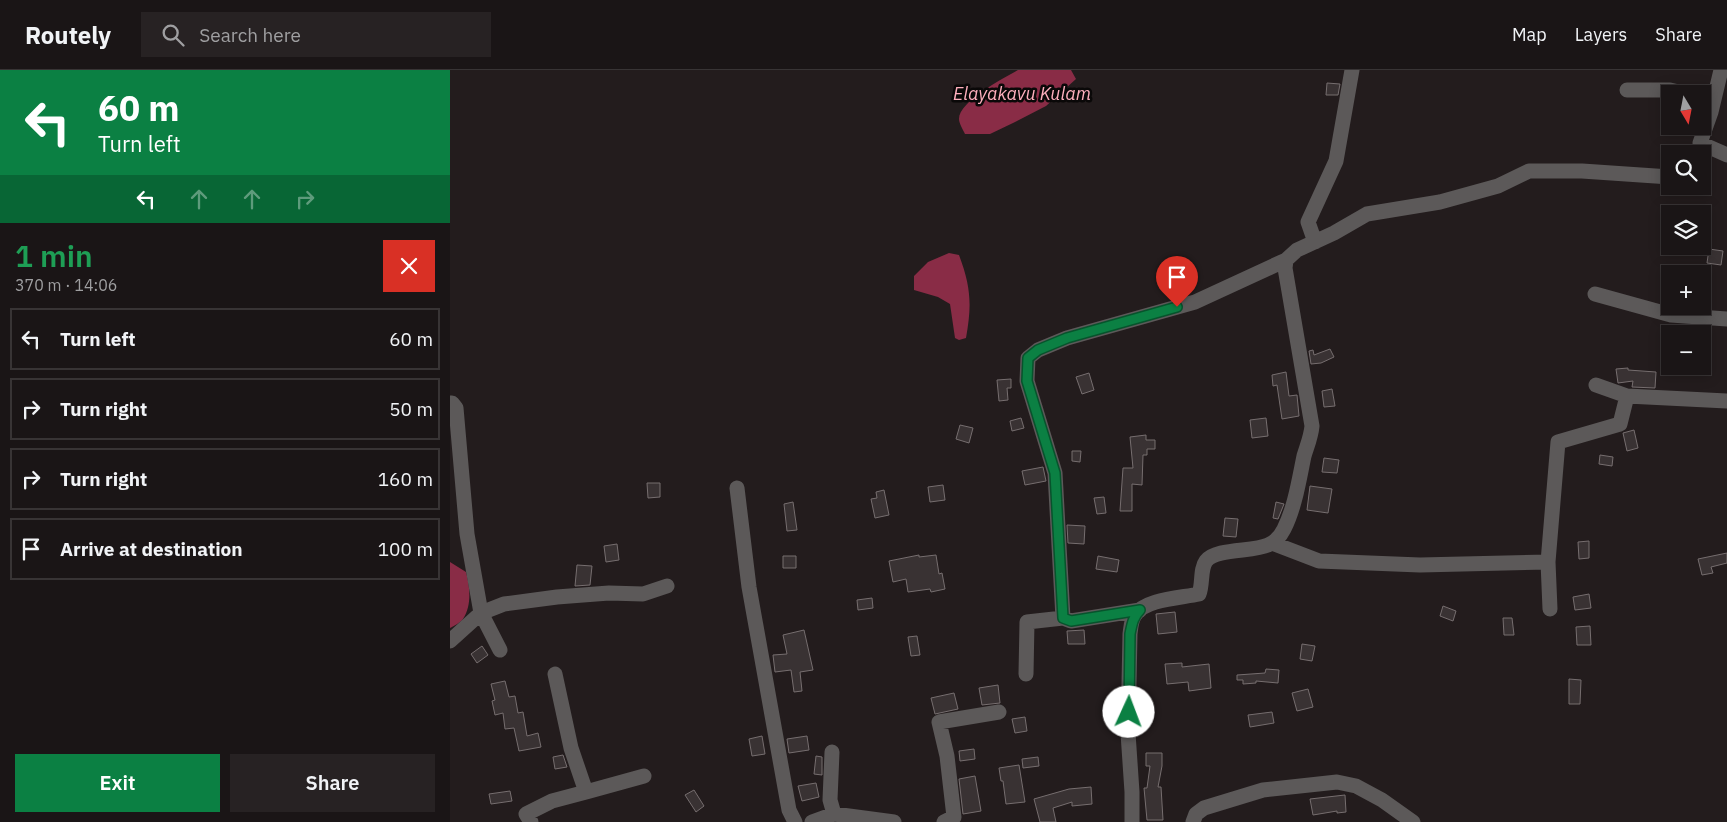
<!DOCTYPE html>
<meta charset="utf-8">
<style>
body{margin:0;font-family:"IBM Plex Sans",sans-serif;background:#272223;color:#f1f3f6;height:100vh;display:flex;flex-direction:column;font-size:19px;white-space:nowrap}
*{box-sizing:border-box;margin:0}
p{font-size:16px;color:#9f9fa1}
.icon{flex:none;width:28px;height:28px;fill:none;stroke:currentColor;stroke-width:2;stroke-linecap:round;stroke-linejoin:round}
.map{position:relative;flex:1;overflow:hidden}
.sheet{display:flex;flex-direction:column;background:#1a1516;width:450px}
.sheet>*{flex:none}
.top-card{background:#0b8043;color:#fff;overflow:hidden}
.needle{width:32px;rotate:170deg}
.fabs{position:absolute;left:1211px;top:15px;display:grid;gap:10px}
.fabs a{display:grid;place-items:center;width:50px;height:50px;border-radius:0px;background:#1a1516;box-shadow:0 2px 12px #0003,0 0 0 1px #383435;font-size:25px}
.pin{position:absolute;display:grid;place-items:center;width:42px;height:42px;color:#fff;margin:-51px -21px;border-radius:50% 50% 50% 0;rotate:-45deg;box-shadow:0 0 5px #0007}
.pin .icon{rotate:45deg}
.me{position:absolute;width:55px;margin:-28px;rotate:2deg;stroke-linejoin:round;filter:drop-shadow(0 0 4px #0008)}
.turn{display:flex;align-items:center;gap:18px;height:105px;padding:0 15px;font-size:22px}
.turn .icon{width:65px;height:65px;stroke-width:2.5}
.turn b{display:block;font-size:35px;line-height:42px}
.lanes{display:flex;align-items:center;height:48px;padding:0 15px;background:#0003;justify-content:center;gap:25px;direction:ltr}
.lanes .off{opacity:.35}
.round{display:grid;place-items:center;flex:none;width:52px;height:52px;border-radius:0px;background:#272223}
.overview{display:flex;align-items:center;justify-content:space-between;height:85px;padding:0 15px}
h1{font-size:30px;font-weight:600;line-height:38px;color:#1e9e55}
.button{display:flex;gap:10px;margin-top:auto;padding:10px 15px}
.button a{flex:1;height:58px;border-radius:0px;background:#0b8043;color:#fff;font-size:20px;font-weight:600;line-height:58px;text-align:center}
.button a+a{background:#272223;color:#f1f3f6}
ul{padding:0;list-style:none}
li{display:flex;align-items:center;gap:15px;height:62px;margin:0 10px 8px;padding:0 5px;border:2px solid #383435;border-radius:0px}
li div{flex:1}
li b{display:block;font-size:19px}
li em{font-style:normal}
header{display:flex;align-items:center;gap:30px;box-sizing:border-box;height:70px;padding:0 25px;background:#1a1516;border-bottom:1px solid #383435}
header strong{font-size:24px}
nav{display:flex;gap:28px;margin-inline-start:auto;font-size:18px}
.search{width:350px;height:45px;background:#272223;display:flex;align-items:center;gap:12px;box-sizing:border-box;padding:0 18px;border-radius:0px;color:#9f9fa1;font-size:19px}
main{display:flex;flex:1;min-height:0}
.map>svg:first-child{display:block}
.water{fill:#892c46}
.building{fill:#393233;stroke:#766e6f}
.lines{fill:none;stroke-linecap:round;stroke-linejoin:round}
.minor{stroke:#5c5959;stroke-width:15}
.route-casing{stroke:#07532c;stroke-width:12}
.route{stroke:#0b8043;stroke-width:9}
.labels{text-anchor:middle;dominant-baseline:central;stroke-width:5;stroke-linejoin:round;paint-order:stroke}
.water-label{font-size:18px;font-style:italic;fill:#feafbd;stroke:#0a0808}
</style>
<header>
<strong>Routely</strong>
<div class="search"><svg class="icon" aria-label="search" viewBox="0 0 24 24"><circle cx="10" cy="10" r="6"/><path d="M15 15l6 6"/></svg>Search here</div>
<nav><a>Map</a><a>Layers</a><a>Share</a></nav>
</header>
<main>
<section class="sheet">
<div class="top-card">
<div class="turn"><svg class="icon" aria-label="left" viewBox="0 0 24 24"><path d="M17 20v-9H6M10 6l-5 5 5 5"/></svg><div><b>60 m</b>Turn left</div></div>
<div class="lanes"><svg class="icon" aria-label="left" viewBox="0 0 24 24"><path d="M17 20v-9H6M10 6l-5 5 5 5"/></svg><svg class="icon off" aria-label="ahead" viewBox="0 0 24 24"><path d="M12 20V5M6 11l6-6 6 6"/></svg><svg class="icon off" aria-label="ahead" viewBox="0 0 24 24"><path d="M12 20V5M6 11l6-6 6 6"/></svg><svg class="icon off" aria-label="right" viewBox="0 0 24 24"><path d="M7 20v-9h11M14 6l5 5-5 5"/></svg></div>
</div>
<div class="overview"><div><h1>1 min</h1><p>370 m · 14:06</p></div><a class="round" style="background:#d93025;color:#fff"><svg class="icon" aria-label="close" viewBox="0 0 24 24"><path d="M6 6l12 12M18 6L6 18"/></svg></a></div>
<ul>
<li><svg class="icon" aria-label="left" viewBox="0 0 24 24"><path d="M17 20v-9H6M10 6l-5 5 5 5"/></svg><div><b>Turn left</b></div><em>60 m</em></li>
<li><svg class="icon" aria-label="right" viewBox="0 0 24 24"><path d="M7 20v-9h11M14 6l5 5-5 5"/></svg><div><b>Turn right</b></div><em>50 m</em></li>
<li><svg class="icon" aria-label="right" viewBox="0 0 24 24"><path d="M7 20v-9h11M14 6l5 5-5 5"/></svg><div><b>Turn right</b></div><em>160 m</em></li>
<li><svg class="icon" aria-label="arrive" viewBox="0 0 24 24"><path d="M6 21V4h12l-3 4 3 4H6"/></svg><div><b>Arrive at destination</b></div><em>100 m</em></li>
</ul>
<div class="button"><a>Exit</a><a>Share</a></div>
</section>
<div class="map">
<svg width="1277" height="752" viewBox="0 0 1277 752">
<rect width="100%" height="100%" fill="#231c1d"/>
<path class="water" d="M568 0H621L626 9 596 36 563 53 540 64H515C513 60 509 53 509 49 509 31 554 8 568 0Z
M499 183 509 185C521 217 522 235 516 268L509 270 505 268 500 234 488 227 464 220V206L478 192Z
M0 492 16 502C20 517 22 535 13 549 10 553 4 556 0 558Z"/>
<path class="building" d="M877 13 890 14 888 25H876Z
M1259 179 1273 181 1271 195 1257 193Z
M880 279 884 287 871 293 861 294 859 281 863 280 864 285Z
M1178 298V300L1206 302 1205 318 1182 317 1183 311 1168 313 1166 299Z
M836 302 839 326 847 325 849 346 832 349 827 315 823 316 822 305Z
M639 303 644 320 632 324 626 307Z
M561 309V318H557L558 330 549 331 547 310Z
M882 319 885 336 874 337 872 321Z
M571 348 574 358 562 361 560 351Z
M816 348 818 366 802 368 800 350Z
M510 355 523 358 519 373 506 369Z
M1184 360 1188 378 1177 381 1173 363Z
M696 365V370H705V379H697V385H693L692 415 682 414V441H670L673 398H683L680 367Z
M622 381H631L630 392 622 391Z
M1150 385 1163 387 1162 396 1149 394Z
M874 388 889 390 887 403 872 402Z
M593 397 596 411 575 415 572 401Z
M197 413H210V427L198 428Z
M493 415 495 430 480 432 478 417Z
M860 416 882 419 878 443 857 440Z
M434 420 439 445 425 448 421 429 427 428 426 422Z
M654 427 656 443 647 444 644 428Z
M343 432 347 460 337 461 334 434Z
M826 432 834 434 828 449 823 448Z
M775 448 788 449 786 467 773 466Z
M617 455 635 456 634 474 618 473Z
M1139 471V488L1129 489 1128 472Z
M167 474 169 490 156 492 154 476Z
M1277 483V493L1261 497 1263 503 1252 505 1248 489Z
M469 485V487L486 485 489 504 492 503 495 519 481 522 480 519 458 522 456 509 443 512 439 491Z
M333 486H346V498H333Z
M648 486 669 490 667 502 646 499Z
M127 495 142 496 140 515 125 516Z
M1139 524 1141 538 1125 540 1123 527Z
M422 528 423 538 408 540 407 530Z
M993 536 1006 541 1003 551 990 546Z
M725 542 727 562 708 564 706 544Z
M1053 548H1062L1064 565H1054Z
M1140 556 1141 575H1127L1126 557Z
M354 560 363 600 350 602 352 621 344 622 341 600 325 602 323 585 337 584 333 565Z
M634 560 635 574H618L617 561Z
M467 566 470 585 461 586 458 567Z
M852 574 865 576 862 591 850 589Z
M32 576 38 585 27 593 21 584Z
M732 593V597L759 594 761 618 739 621 738 612 717 614 715 594Z
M816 599 829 600 828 613 806 611V613L793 614V610H787V605L815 603Z
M1119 609 1131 610 1130 634H1119Z
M55 611 59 627 65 626 68 643 73 642 77 666 88 663 91 677 69 681 64 658 55 659 53 643 45 645 42 631 45 630 41 614Z
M548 615 550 633 532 635 529 618Z
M858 619 863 637 847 641 842 623Z
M504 623 508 639 485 644 481 628Z
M822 642 824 653 800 657 798 645Z
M575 647 577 661 565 663 562 649Z
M312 666 315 684 302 686 299 669Z
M357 666 359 680 339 683 337 669Z
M524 679 525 689 510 691 509 681Z
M696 683H712V696L708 717H711L713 750H697L694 718H697L700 696H696Z
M113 685 117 697 105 699 103 687Z
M366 686 372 687V705L364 704Z
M588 687 589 696 573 698 572 689Z
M569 695 575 732 556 734 553 711H551L549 698Z
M525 706 531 741 513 744 509 709Z
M366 713 369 727 352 731 348 716Z
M641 717 642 734 622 736V732L603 738 606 752H590L584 729 619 719Z
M244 720 254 736 246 742 235 725Z
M60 721 62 731 41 734 39 724Z
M895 725 896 742 887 743V741L863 745 860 729Z"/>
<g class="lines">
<path class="minor" d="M1271 0 1261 42 1250 73 1277 85
M1177 20H1220L1237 24
M865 172 858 152 886 91 902 0
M1145 224 1221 245 1277 249
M1146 315 1177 326 1277 331
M0 333H2L6 338 17 464 31 543 0 571
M287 418 299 517 339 740 345 752
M822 473 869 491 970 495 1098 492 1100 539
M1098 492 1108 372 1170 354 1177 326
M690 540 621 551 613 548 605 403 577 311 578 288 588 280 617 268 745 232 836 190
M50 580 31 543 54 534 107 527 159 523 193 524 217 516
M576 604 577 552 613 548
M382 682 380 730 384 744
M136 722 194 706
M81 752 76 744 102 731 136 722 121 678 105 604
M362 752 384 744 444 752
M494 752 504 747 497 686 489 652 549 642
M682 752V722L678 663 680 564C681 557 681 550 685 545 695 529 731 528 749 524 753 514 750 499 756 491 766 478 803 482 818 475 826 472 830 467 834 459 845 437 849 410 854 386 857 376 861 367 862 356L835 198 836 190 847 180 884 163 917 144 990 132 1048 116 1079 101H1132L1220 107
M743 752 746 744 754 738 813 720 887 712 906 716 932 730 963 752"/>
</g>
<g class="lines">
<defs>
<path id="route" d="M679 642 680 564C682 554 683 547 690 540L621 551 613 548 605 403 577 311 578 288 588 280 617 268 727 237"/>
</defs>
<use href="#route" class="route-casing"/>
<use href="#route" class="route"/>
</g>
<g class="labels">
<g class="water-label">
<text x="572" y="23">Elayakavu Kulam</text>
</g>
</g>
</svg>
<div class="fabs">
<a><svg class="needle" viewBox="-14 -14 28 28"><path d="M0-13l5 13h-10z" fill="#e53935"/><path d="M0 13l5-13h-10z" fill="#9f9fa1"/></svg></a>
<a><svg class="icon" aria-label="search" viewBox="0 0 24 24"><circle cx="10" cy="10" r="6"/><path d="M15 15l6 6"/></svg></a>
<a><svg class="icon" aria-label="layers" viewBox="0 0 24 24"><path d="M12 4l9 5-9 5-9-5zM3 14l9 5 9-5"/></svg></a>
<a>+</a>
<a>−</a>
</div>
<div class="pin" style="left:727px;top:237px;background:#d93025"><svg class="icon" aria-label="arrive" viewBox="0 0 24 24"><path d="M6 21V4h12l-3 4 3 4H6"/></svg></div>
<svg class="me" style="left:679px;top:642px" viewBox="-20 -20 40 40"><circle r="19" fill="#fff"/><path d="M0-13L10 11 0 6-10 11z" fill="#0b8043"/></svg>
</div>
</main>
